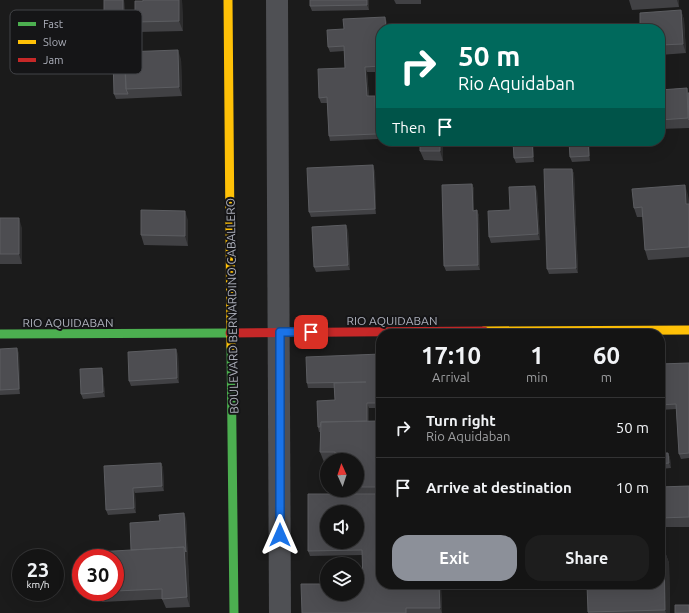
<!DOCTYPE html>
<style>
body{margin:0;font-family:Ubuntu,sans-serif;background:#1d1d1d;color:#f1f3f6;height:100vh;display:flex;flex-direction:column;font-size:15px;white-space:nowrap}
*{box-sizing:border-box;margin:0}
p{font-size:13px;color:#9d9ea0}
.icon{flex:none;width:22px;height:22px;fill:none;stroke:currentColor;stroke-width:2;stroke-linecap:round;stroke-linejoin:round}
.map{position:relative;flex:1;overflow:hidden}
.panel{position:absolute;left:376px;top:329px;width:289px;height:260px;display:flex;flex-direction:column;background:#141414;border-radius:16px;box-shadow:0 4px 16px #0002,0 0 0 1px #333334}
.panel>*{flex:none}
.hud{position:absolute;left:376px;top:24px;width:289px;height:122px;border-radius:16px;box-shadow:0 4px 16px #0002,0 0 0 1px #333334;background:#00695c;color:#fff;overflow:hidden}
.needle{width:26px;rotate:357deg}
.fabs{position:absolute;left:320px;top:453px;display:grid;gap:8px}
.fabs a{display:grid;place-items:center;width:44px;height:44px;border-radius:50%;background:#141414;box-shadow:0 4px 16px #0002,0 0 0 1px #333334;font-size:20px}
.speed{position:absolute;left:12px;top:549px;display:flex;gap:8px;font-size:20px;font-weight:700;text-align:center}
.speed>*{display:grid;place-content:center;width:52px;height:52px;border-radius:50%;background:#141414;box-shadow:0 4px 16px #0002,0 0 0 1px #333334;line-height:1}
.speed small{font-size:10px;font-weight:400}
.speed .limit{border:6px solid #d22;background:#fff;color:#111}
.pin{position:absolute;display:grid;place-items:center;width:34px;height:34px;color:#fff;margin:-17px;border-radius:8px;box-shadow:0 2px 6px #0006}
.me{position:absolute;width:44px;margin:-22px;rotate:0deg;stroke-linejoin:round;filter:drop-shadow(0 0 3px #0008)}
.turn{display:flex;align-items:center;gap:14px;height:84px;padding:0 16px;font-size:18px}
.turn .icon{width:52px;height:52px;stroke-width:2.5}
.turn b{display:block;font-size:28px;line-height:34px}
.then{display:flex;align-items:center;height:38px;padding:0 16px;background:#0003;gap:8px;font-size:15px}
.eta{display:flex;justify-content:space-evenly;align-items:center;height:68px;text-align:center}
.eta b{font-size:24px;font-weight:600;line-height:28px}
.button{display:flex;gap:8px;margin-top:auto;padding:8px 16px}
.button a{flex:1;height:46px;border-radius:16px;background:#8c9099;color:#fff;font-size:16px;font-weight:600;line-height:46px;text-align:center}
.button a+a{background:#1d1d1d;color:#f1f3f6}
ul{padding:0;list-style:none}
li{display:flex;align-items:center;gap:12px;height:60px;padding:0 16px;border-top:1px solid #333334}
li div{flex:1}
li b{display:block;font-size:15px}
li em{font-style:normal}
.map>svg:first-child{display:block}
.lines{fill:none;stroke-linecap:round;stroke-linejoin:round}
.street{stroke:#4f5054;stroke-width:22}
.fast{stroke:#4caf50;stroke-width:9}
.slow{stroke:#ffc107;stroke-width:9}
.jam{stroke:#c62828;stroke-width:9}
.wall{fill:#414144}
.shaded-wall{fill:#2d2d2e}
.building{fill:#4d4d51;stroke:#5c5d61;fill-rule:evenodd}
.route-casing{stroke:#114b97;stroke-width:10}
.route{stroke:#1a73e8;stroke-width:7}
.labels{text-anchor:middle;dominant-baseline:central;stroke-width:4;stroke-linejoin:round;paint-order:stroke}
.street-label{font-size:12px;fill:#adb0bb;stroke:#151517}
.key{fill:#151517;stroke:#434448;stroke-width:1}
.key-label{font-size:11px;fill:#adb0bb}
</style>
<div class="map">
<svg width="689" height="613" viewBox="0 0 689 613">
<rect width="100%" height="100%" fill="#1b1b1b"/>
<g class="lines">
<path class="street" d="M277 0 280 613"/>
<path class="fast" d="M0 334 230 333
M231 347 234 613"/>
<path class="slow" d="M228 0 231 347
M484 331 689 330"/>
<path class="jam" d="M230 333 484 331"/>
</g>
<path class="wall" d="M104 0H124L125 16 106 17 104 12Z
M143 0H182L183 31 138 32 135 22Z
M310 0H369V10L312 11 310 6Z
M394 0H421V4H396Z
M629 0H679V7L632 10Z
M681 10 684 20 686 53 660 55V29Z
M387 22V29H381V72H367L369 96H375L377 101 378 139 330 141 329 136 327 103H321L319 98 345 68 344 51 330 52 328 47 344 29Z
M181 59 182 96 116 99 114 94Z
M687 88 688 93H689V128L660 129V90Z
M420 141H443V161L424 160 420 151Z
M513 141H533L534 162 516 163 514 158Z
M569 141H589L590 161 572 162 570 157Z
M572 169 574 174 578 273 549 274 547 269Z
M375 171 376 214 311 217 309 212Z
M472 184 474 189V211L477 210 479 216 480 270 446 271 444 266Z
M537 191 540 240 491 243 489 237 510 210Z
M688 195 689 204V257L648 260 645 250 643 217H637L634 208Z
M0 218 22 228V264H0Z
M188 220V246L144 245 141 235Z
M348 230 350 270 316 272 314 267Z
M0 349 19 353 20 394 0 395Z
M178 354 179 383 131 386 129 381Z
M381 354V408H369V421L381 426V584H440L441 587 442 613H302L363 583 362 555 310 556 308 551 337 494 336 490H357V460H327V462H324L320 452V432H319L318 427 335 400 334 388H308L307 383Z
M689 363V458L681 459 679 454 676 409 660 410V364Z
M103 373 105 397 83 399 81 394Z
M660 453H668L670 458 671 468 660 469Z
M161 463 163 468 164 491 135 493 136 513 108 515 106 510Z
M689 486V527H660V487Z
M186 518 190 607 166 608 162 599 102 602 98 592H115V558L131 550 160 521Z
M664 549 669 563 670 613H588V612Z"/>
<path class="shaded-wall" d="M123 0H124L125 16 123 11Z
M179 0H182L183 31 179 21Z
M367 0H369V10L367 5Z
M677 0H679V7Z
M681 10 684 20 686 53 683 44Z
M385 17 387 22V29H386Z
M178 50 181 59 182 96 179 87Z
M365 67 367 72 369 101 367 96Z
M687 88 689 95V120L688 118Z
M375 96 377 101 378 139 376 134Z
M440 141H443V161L440 151Z
M532 141H533L534 162 533 157Z
M588 141H589L590 161 589 156Z
M373 165 375 171 376 214 375 209Z
M572 169 574 174 578 273 576 268Z
M472 184 474 189V216L473 211Z
M685 185 688 195 689 213 686 204Z
M535 186 537 191 540 240 538 234Z
M477 210 479 216 480 270 478 265Z
M185 211 188 220V246L185 236Z
M19 218 22 228V264L19 254Z
M346 225 348 230 350 270 348 265Z
M17 348 19 353 20 394 19 389Z
M176 349 178 354 179 383 177 378Z
M102 368 103 373 105 397 103 392Z
M367 403 369 408V430L367 425Z
M379 421 381 426V492L379 487Z
M668 453 670 458 671 468 669 463Z
M161 463 163 468 164 491 162 486Z
M133 488 135 493 136 513 134 508Z
M184 513 186 518 188 557 186 552Z
M184 547 188 557 190 607 187 597Z
M664 549 669 563 670 613H666L665 610Z
M439 584H440L441 587 442 613 440 608Z"/>
<path class="building" d="M104 0H123V11L104 12Z
M143 0H179V21L135 22V1H143Z
M310 0H367V5L310 6Z
M681 10 683 44 660 45V29H640V13Z
M385 17 386 29H381V66L365 67 367 96H375L376 134 329 136 327 97 319 98 318 69 345 68 344 46 328 47 327 30 344 29 343 19Z
M178 50 179 87 126 89 124 52Z
M125 56 126 89 128 94H114L113 57Z
M687 88 688 118 660 120V90Z
M688 93H689V120Z
M420 141H440V151H420Z
M513 141H532L533 157 514 158Z
M569 141H588L589 156 570 157Z
M373 165 375 209 309 212 307 168Z
M544 169H572L576 268 547 269Z
M472 184 473 211 477 210 478 265 444 266 442 185Z
M685 185 686 204H689V247L645 250 642 207 634 208 632 189Z
M535 186 538 234 489 237 488 211 510 210 509 187Z
M141 210 185 211V236L141 235Z
M0 218H19V254H0Z
M346 225 348 265 314 267 312 227Z
M17 348 19 389 0 390V349Z
M176 349 177 378 129 381 128 352Z
M381 354V403H367V421L321 422 320 427H318L317 401 335 400 334 383 366 382 307 383 306 357Z
M689 363V453L679 454 676 404 660 405V364Z
M102 368 103 392 81 394 80 369Z
M379 421V487H357V460H335V452H320L321 422Z
M660 453H668L669 463 660 464Z
M161 463 162 486 133 488 134 508 106 510 104 466Z
M689 486V517L660 518V487Z
M308 494H381V584H439L440 608H406V613H302L301 584H327V594H357V584L363 583 362 550 308 551ZM327 512H357V542H327Z
M184 513 186 552 184 547 131 550 130 523 160 521 159 515Z
M184 547 187 597 162 599V589L115 591V558H97L96 552Z
M660 549H664L665 610 588 612 587 584H660Z
M675 605H689V613H675Z"/>
<g class="lines">
<defs>
<path id="route" d="M280 535V332H311"/>
</defs>
<use href="#route" class="route-casing"/>
<use href="#route" class="route"/>
</g>
<g class="labels">
<g class="street-label">
<text transform="translate(232 306) rotate(-91)">BOULEVARD BERNARDINO CABALLERO</text>
<text x="392" y="320">RIO AQUIDABAN</text>
<text x="68" y="322">RIO AQUIDABAN</text>
</g>
</g>
<rect x="10" y="10" width="132" height="64" rx="6" class="key"/>
<rect x="18" y="22" width="18" height="4" fill="#4caf50"/>
<rect x="18" y="40" width="18" height="4" fill="#ffc107"/>
<rect x="18" y="58" width="18" height="4" fill="#c62828"/>
<g class="key-label">
<text x="43" y="28">Fast</text>
<text x="43" y="46">Slow</text>
<text x="43" y="64">Jam</text>
</g>
</svg>
<div class="fabs">
<a><svg class="needle" viewBox="-14 -14 28 28"><path d="M0-13l5 13h-10z" fill="#e53935"/><path d="M0 13l5-13h-10z" fill="#9d9ea0"/></svg></a>
<a><svg class="icon" aria-label="sound" viewBox="0 0 24 24"><path d="M4 9h4l5-4v14l-5-4H4zM17 9q2 3 0 6"/></svg></a>
<a><svg class="icon" aria-label="layers" viewBox="0 0 24 24"><path d="M12 4l9 5-9 5-9-5zM3 14l9 5 9-5"/></svg></a>
</div>
<div class="speed"><div>23<small>km/h</small></div><div class="limit">30</div></div>
<div class="pin" style="left:311px;top:332px;background:#d93025"><svg class="icon" aria-label="arrive" viewBox="0 0 24 24"><path d="M6 21V4h12l-3 4 3 4H6"/></svg></div>
<svg class="me" style="left:280px;top:535px" viewBox="-20 -20 40 40"><path d="M0-17L14 15 0 8-14 15z" fill="#1a73e8" stroke="#fff" stroke-width="4"/></svg>
<div class="hud">
<div class="turn"><svg class="icon" aria-label="right" viewBox="0 0 24 24"><path d="M7 20v-9h11M14 6l5 5-5 5"/></svg><div><b>50 m</b>Rio Aquidaban</div></div>
<div class="then">Then<svg class="icon" aria-label="arrive" viewBox="0 0 24 24"><path d="M6 21V4h12l-3 4 3 4H6"/></svg></div>
</div>
<section class="panel">
<div class="eta">
<div><b>17:10</b><p>Arrival</p></div>
<div><b>1</b><p>min</p></div>
<div><b>60</b><p>m</p></div>
</div>
<ul>
<li><svg class="icon" aria-label="right" viewBox="0 0 24 24"><path d="M7 20v-9h11M14 6l5 5-5 5"/></svg><div><b>Turn right</b><p>Rio Aquidaban</p></div><em>50 m</em></li>
<li><svg class="icon" aria-label="arrive" viewBox="0 0 24 24"><path d="M6 21V4h12l-3 4 3 4H6"/></svg><div><b>Arrive at destination</b></div><em>10 m</em></li>
</ul>
<div class="button"><a>Exit</a><a>Share</a></div>
</section>
</div>
